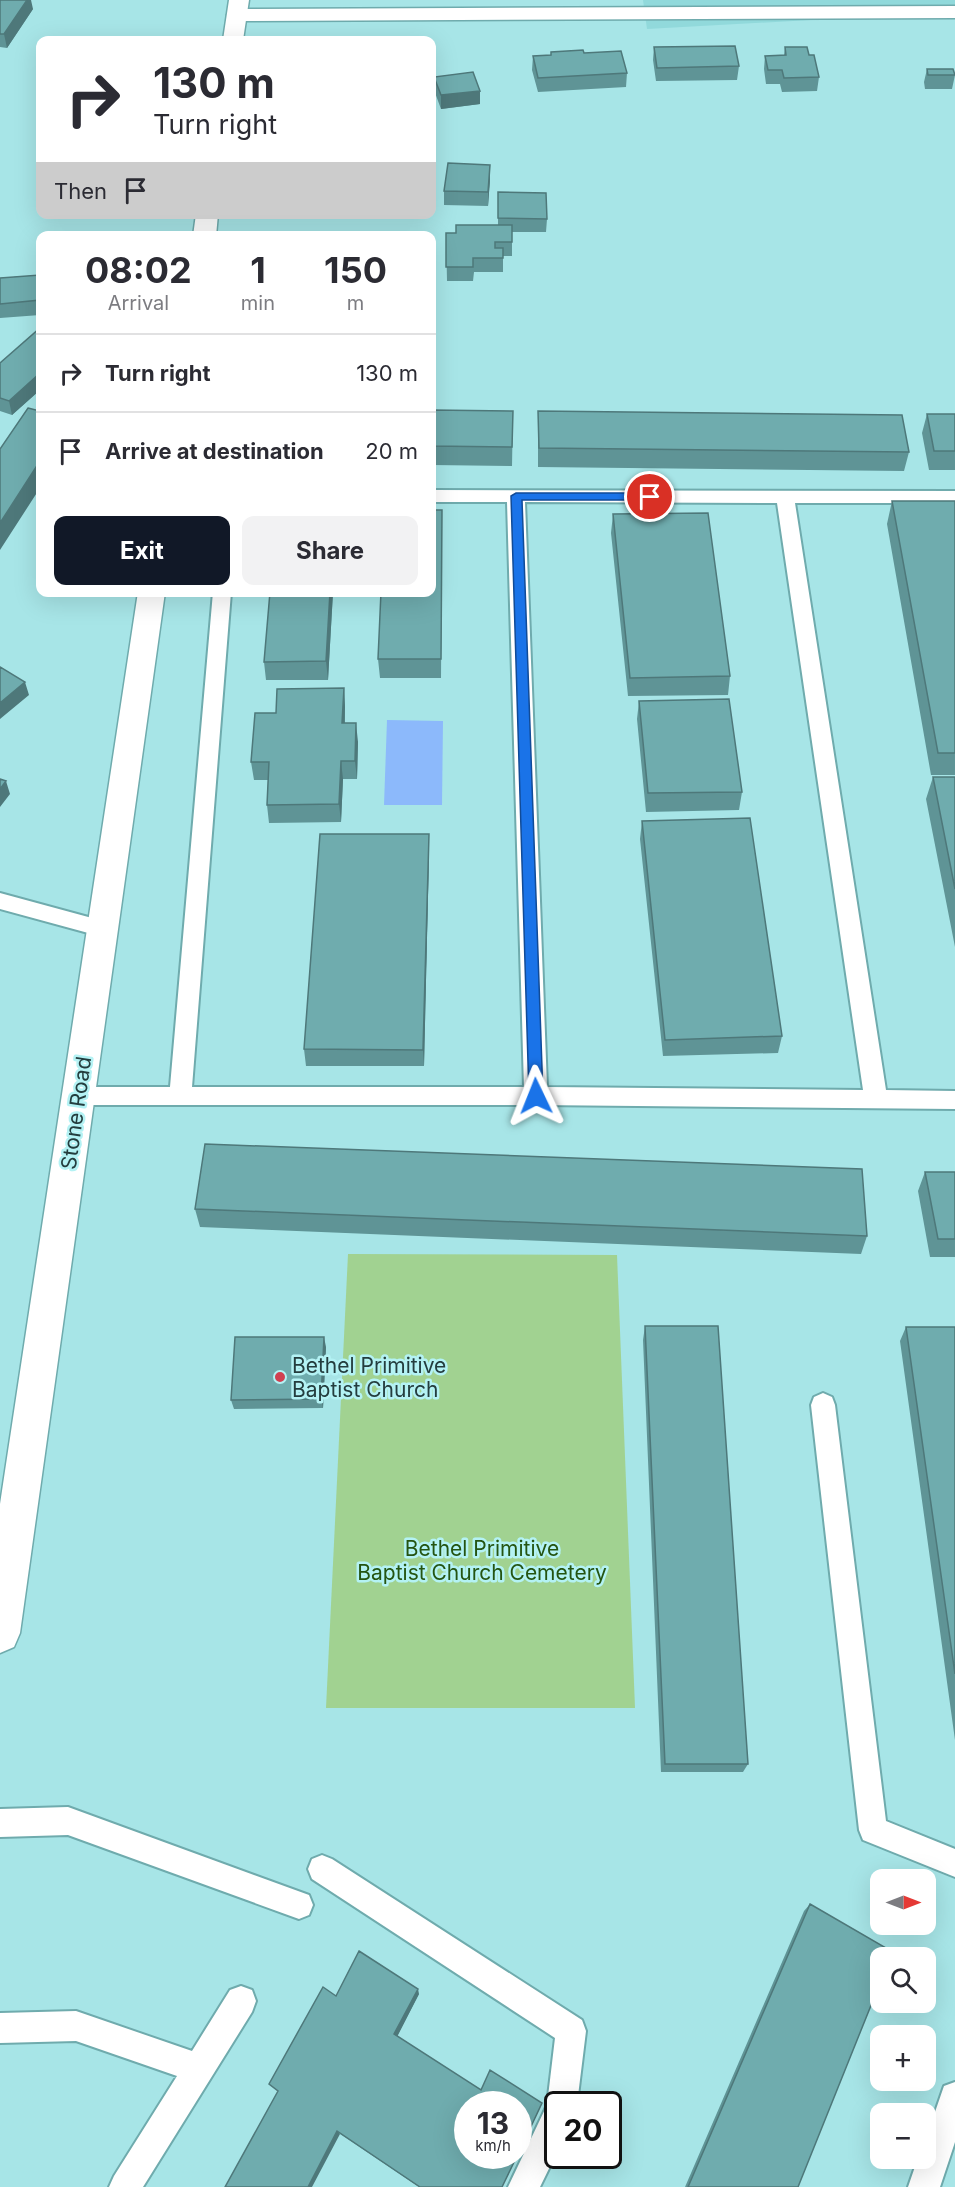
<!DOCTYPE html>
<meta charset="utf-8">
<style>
body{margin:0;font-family:Inter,sans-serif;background:#f2f2f3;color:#2b2b33;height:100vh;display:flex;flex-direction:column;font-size:22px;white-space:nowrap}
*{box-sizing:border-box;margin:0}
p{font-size:20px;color:#7c7c81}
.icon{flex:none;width:33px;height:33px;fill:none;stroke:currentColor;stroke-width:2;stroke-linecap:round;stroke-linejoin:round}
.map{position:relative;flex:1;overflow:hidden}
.side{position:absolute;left:36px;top:231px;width:400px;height:366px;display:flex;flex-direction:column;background:#fff;border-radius:12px;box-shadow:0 6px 24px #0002}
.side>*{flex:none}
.top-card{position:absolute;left:36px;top:36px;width:400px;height:183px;border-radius:12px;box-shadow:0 6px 24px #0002;background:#fff;color:#2b2b33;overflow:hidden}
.needle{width:39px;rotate:90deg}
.fabs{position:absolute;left:870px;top:1869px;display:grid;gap:12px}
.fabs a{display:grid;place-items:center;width:66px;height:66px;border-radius:12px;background:#fff;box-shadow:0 6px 24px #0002;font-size:30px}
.speed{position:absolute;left:454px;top:2091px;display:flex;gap:12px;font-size:30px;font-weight:700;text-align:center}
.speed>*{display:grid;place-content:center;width:78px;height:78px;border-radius:50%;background:#fff;box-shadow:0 6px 24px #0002;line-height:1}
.speed small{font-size:15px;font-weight:400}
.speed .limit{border:3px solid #111;border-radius:9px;background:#fff;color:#111}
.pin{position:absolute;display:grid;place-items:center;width:51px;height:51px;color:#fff;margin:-26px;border:3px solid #fff;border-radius:50%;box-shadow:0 2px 6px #0007}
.me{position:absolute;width:66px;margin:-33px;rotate:358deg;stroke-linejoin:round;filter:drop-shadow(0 0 4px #0008)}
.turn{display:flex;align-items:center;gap:21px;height:126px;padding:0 18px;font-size:27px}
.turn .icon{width:78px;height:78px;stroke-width:2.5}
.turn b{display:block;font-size:42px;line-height:51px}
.then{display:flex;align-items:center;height:57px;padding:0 18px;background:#0003;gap:12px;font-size:22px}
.eta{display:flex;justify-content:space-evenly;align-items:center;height:102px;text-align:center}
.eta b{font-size:36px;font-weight:700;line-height:42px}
.action{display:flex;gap:12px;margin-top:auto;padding:12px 18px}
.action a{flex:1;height:69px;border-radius:12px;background:#111827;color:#fff;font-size:24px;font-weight:700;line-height:69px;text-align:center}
.action a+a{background:#f2f2f3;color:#2b2b33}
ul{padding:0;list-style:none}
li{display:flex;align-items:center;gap:18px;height:78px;padding:0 18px;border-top:2px solid #e1e1e2}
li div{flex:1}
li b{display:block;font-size:22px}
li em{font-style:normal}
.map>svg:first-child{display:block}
.built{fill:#91d9db}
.green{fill:#a1d291}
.water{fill:#8cb9fb}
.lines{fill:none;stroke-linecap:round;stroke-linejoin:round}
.service-casing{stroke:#6fabad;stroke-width:4}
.minor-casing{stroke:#6fabad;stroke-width:3}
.tertiary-casing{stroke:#6fabad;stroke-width:3}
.service{fill:#fff;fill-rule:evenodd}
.minor{fill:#fff;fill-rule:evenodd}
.tertiary{fill:#fff;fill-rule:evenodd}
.wall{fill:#5f9496}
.shaded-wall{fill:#4e787a}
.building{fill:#6facae;stroke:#4e787a;stroke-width:1.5}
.route{fill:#1a73e8;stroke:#114b97;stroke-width:1.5}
.poi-dot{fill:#d04051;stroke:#b4f2f4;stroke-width:2}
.labels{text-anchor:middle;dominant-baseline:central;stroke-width:5;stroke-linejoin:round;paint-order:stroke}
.street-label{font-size:21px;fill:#243d3e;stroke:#b4f2f4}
.poi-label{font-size:21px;fill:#243d3e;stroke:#b4f2f4;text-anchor:start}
.park-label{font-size:21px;fill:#245411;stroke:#b4f2f4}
</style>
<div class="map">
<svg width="955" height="2187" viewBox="0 0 955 2187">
<rect width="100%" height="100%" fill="#a7e5e7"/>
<path class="built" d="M643 0H955V12L647 29Z"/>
<path class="green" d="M348 1254 617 1255 635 1708H326Z"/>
<path class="water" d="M387 720 443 721 442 805H384Z"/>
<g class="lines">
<defs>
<path id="service" d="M432 490 955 491V503H795L886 1090 955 1091V1109L536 1105H78L70 1103 67 1096 70 1089 78 1087H170L213 592H231L192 1087H524L507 502H432ZM525 502 777 503 863 1090 547 1087Z
M0 893 103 921 110 923 114 929 110 935 103 937 0 909Z
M823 1393 832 1397 835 1405 886 1821 955 1849V1877L863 1840 859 1830 811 1405 814 1397Z
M68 1807 309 1895 313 1905 309 1915 299 1919 68 1835 0 1837V1809Z
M322 1855 332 1859 582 2020 586 2031 577 2104H558V2150L540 2187H508L547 2105 555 2038 312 1879 308 1869 312 1859Z
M241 1986 252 1990 256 2001 252 2012 143 2187H109L114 2176 177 2076 76 2041 0 2043V2013L76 2011 192 2051 230 1990Z
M955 2082V2142L940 2187H908L918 2158H926V2138L944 2086Z"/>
<path id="minor" d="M955 6V18L237 21 230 19 227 15 230 11 237 9Z"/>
<path id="tertiary" d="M229 0H249L243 40H223Z
M196 214H218L216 236H193Z
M138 592H165L20 1633 14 1647 0 1653V1504Z"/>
</defs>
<use href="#service" class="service-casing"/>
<use href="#minor" class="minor-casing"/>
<use href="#tertiary" class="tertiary-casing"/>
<use href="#service" class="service"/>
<use href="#minor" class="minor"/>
<use href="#tertiary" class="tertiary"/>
</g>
<path class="wall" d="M0 0 33 9 7 48 0 47Z
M654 47 739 66 737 80 656 81 653 60Z
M785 47 809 55 819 77 817 91 782 92 780 84H766L764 69 765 56 784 55Z
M584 53 627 73 626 87 538 92 532 70 533 56Z
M927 69 955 75 952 89H925L924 82Z
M434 77 480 104 441 109 434 90Z
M490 165V179L488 206 444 205V191Z
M498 192 547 219 546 232H512V256H503V272H474L473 281H447L446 233H456L498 225Z
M40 275V315L0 318V278Z
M40 328V390L12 415 0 411V363Z
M432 410 513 411 512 466 432 465Z
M538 411 909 452 904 471 538 467Z
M927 414H955V470H929L922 433Z
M892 501H955V775H931L887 524Z
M613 514 730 676 728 695 628 696 611 533Z
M442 529 441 678H380L378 659Z
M333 592 328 680H266L264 662Z
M344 688 345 707V723L358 742 357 779H343L341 822 269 823 267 805 268 780H254L251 762 276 713Z
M639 701 742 792 739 810 646 812 637 719Z
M933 777H955V947L926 799Z
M642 821 782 1036 778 1053 663 1056 640 839Z
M429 852 424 1066H306L304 1049Z
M925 1172H955V1257H930L918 1191Z
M195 1209 867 1236 861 1254 200 1227Z
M645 1326 748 1764 743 1772H661L643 1340Z
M906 1327H955V1740L900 1341Z
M326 1347 323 1408 234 1409 231 1400Z
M810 1904 798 2187H685L804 1911Z
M419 1994 397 2036 502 2187H419L340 2134 278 2091 269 2084 336 1996Z"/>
<path class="shaded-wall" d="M27 0H31L33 9 7 48 4 34Z
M480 91V104L441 109V95Z
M490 165V179L488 206V192Z
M40 373V390L12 415 9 401Z
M40 461V488L0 550V523Z
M330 592H333L328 680 326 661Z
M25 682 29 695 0 719V703Z
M344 688 345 707 344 742 342 723Z
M356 723 358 742 357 779 355 761Z
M341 761 343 779 341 822 339 804Z
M6 781 10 794 0 807V789Z
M429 834V852L424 1066 423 1050Z
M324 1337 326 1347 323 1408 321 1399Z
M418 1989 419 1994 396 2039 394 2034Z
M337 2131 340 2134 312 2187H308Z"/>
<path class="building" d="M0 0H27L4 34H0Z
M735 46 739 66 657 68 654 47Z
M785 47H807L809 55H814L819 77 784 78 782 70H768L765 56 786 55Z
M583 50 584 53 621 51 627 73 538 78 533 56 551 55V52Z
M927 69H953L955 75H928Z
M473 72 480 91 441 95 434 77Z
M448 163 490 165 488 192 444 191Z
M498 192 546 193 547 219 498 218Z
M456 225H512V242H495V248H503V258H473V267H446V233H456Z
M40 275V300L0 304V278Z
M40 328V373L9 401 0 398V363Z
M28 408 40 411V461L0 523V449Z
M432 410 513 411 512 447 432 446Z
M538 411 902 415 909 452 539 448Z
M927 414H955V451H934Z
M892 501H955V753H938Z
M432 510H442L441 659H378L381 592H432Z
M708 513 730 676 630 678 613 514Z
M270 592H330L326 661 264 662Z
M0 667 25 682 0 703Z
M344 688 342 723H356L355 761H341L339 804 267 805 269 762H251L255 713H276L277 689Z
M729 699 742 792 648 793 639 701Z
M933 777H955V889Z
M0 779 6 781 0 789Z
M750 818 782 1036 665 1040 642 821Z
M320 834H429L423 1050 304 1049Z
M205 1144 862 1169 867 1236 195 1209Z
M925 1172H955V1239H938Z
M645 1326H718L748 1764H665Z
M906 1327H955V1674Z
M235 1337H324L321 1399 231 1400Z
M810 1904 893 1952 891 1958H880V1983L798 2187H688Z
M359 1951 418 1989 394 2034 481 2090 490 2070 542 2103 519 2152V2104H468V2156H517L502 2187H420L337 2131 308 2187H225L278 2091 269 2084 323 1987 336 1996Z"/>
<path class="route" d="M516 493H650L656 497 650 500H522L543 1096 541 1100H531L529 1096 511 496Z"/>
<circle class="poi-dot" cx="280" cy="1377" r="6"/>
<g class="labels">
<g class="street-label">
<text transform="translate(76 1113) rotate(-82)">Stone Road</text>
</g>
<g class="poi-label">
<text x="292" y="1365">Bethel Primitive<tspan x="292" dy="24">Baptist Church</tspan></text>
</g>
<g class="park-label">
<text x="482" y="1548">Bethel Primitive<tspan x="482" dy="24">Baptist Church Cemetery</tspan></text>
</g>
</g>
</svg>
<div class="fabs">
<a><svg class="needle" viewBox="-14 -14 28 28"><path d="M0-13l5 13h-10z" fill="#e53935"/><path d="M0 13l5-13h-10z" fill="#7c7c81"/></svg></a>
<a><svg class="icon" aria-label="search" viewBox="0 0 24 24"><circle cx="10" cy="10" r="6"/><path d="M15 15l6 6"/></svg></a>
<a>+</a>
<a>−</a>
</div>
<div class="speed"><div>13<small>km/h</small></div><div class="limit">20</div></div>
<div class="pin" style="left:650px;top:497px;background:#d93025"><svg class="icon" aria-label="arrive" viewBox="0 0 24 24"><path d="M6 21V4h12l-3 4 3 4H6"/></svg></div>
<svg class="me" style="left:536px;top:1096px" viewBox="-20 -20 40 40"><path d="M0-17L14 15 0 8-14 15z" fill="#1a73e8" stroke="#fff" stroke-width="4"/></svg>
<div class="top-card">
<div class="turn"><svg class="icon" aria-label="right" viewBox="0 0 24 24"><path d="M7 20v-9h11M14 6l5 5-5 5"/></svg><div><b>130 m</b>Turn right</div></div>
<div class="then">Then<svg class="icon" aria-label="arrive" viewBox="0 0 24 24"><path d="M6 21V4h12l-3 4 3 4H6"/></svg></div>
</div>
<section class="side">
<div class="eta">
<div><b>08:02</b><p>Arrival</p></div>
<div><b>1</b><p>min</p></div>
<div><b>150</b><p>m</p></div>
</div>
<ul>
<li><svg class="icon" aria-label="right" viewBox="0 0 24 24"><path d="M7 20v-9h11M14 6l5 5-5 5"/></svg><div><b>Turn right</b></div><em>130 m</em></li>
<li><svg class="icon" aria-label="arrive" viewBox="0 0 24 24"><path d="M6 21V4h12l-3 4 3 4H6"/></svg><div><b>Arrive at destination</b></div><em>20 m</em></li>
</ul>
<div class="action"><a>Exit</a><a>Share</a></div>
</section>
</div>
